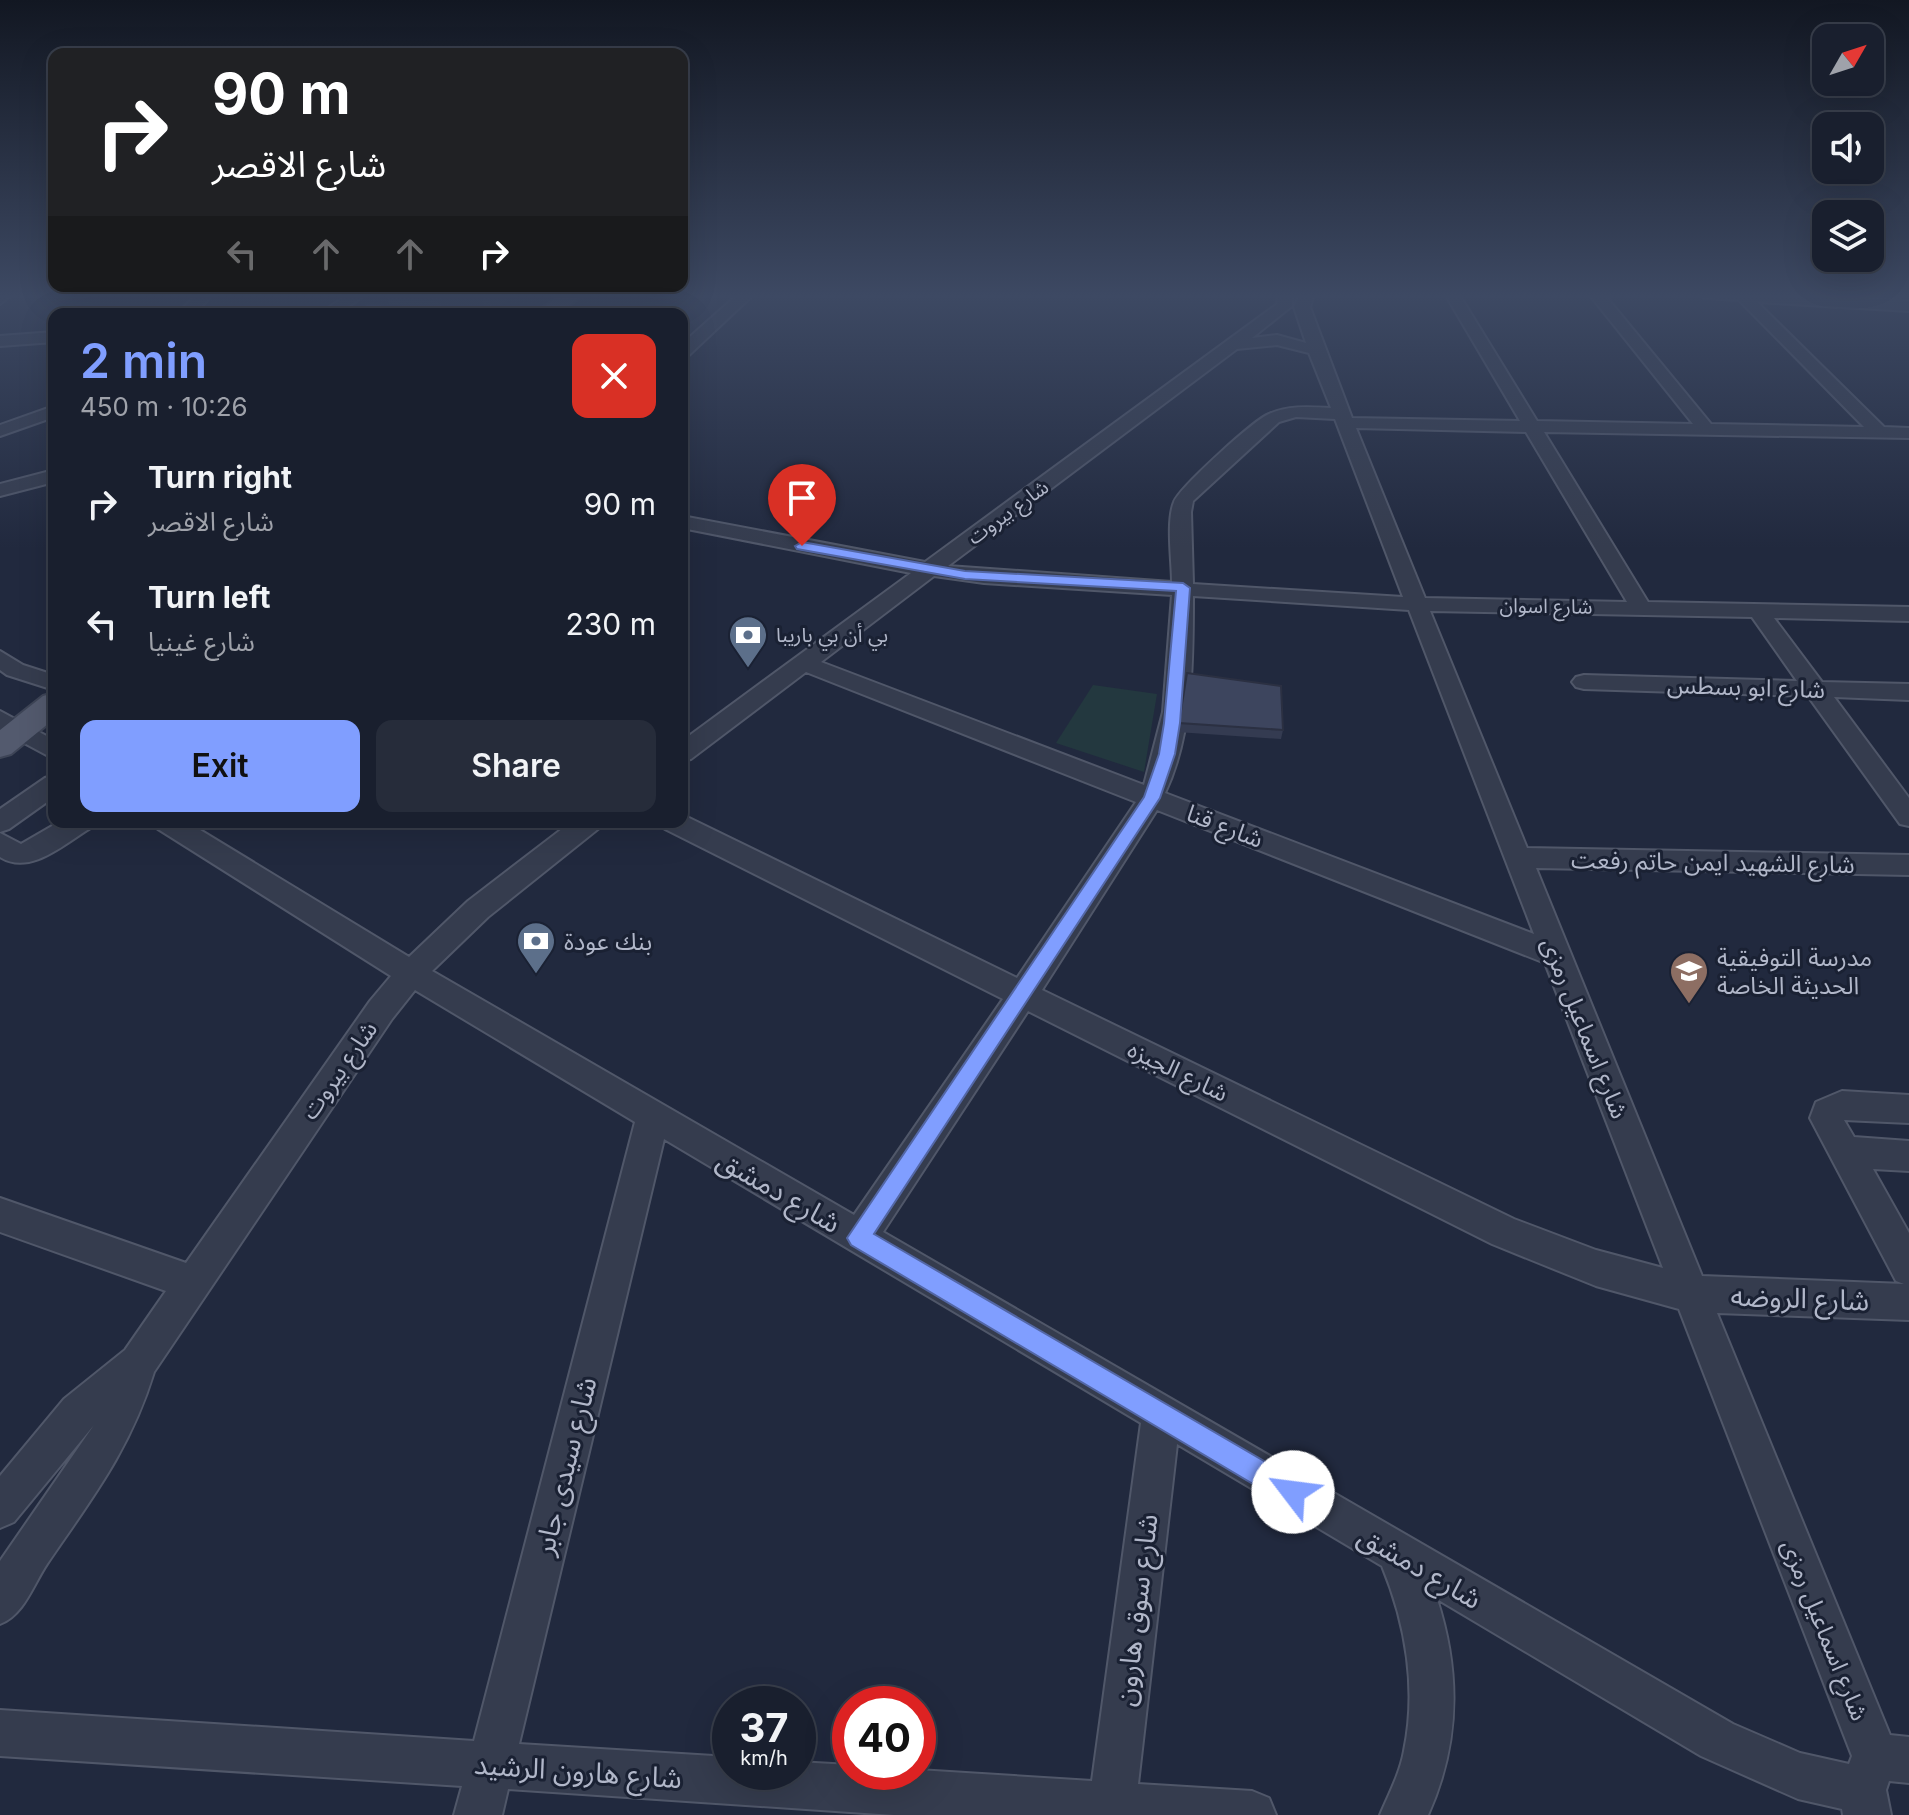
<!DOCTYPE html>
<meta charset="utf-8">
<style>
body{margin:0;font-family:Inter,"Noto Sans Arabic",sans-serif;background:#262c3a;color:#f1f3f6;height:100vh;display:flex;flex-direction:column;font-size:30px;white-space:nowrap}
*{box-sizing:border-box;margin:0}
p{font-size:26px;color:#9fa2aa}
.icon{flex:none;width:44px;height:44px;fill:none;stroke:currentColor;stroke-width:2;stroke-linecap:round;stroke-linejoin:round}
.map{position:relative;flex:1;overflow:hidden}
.details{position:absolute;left:48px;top:308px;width:640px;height:520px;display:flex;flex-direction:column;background:#191f2e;border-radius:16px;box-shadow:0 8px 32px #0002,0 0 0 2px #373d4a}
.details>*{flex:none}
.guide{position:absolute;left:48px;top:48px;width:640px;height:244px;border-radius:16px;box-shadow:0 8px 32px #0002,0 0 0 2px #373d4a;background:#202124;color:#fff;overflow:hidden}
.needle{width:52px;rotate:51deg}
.fabs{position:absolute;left:1812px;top:24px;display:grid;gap:16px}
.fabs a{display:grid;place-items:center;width:72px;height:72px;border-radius:16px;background:#191f2e;box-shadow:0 8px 32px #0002,0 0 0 2px #373d4a;font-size:40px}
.speed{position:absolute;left:712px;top:1686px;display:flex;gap:16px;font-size:40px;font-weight:700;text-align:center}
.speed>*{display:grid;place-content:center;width:104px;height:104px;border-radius:50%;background:#191f2e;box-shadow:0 8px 32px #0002,0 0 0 2px #373d4a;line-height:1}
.speed small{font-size:20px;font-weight:400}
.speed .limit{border:12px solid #d22;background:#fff;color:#111}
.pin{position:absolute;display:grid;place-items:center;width:68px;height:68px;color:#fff;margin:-82px -34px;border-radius:50% 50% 50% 0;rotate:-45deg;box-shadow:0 0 8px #0007}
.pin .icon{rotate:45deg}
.me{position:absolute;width:88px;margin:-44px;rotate:300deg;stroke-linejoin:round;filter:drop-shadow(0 0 6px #0008)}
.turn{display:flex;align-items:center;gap:28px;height:168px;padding:0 32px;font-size:36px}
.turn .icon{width:104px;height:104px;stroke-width:2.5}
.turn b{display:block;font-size:56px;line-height:68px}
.lanes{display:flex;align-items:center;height:76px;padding:0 32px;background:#0003;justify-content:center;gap:40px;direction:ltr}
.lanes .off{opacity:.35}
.round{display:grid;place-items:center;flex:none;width:84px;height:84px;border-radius:16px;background:#262c3a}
.summary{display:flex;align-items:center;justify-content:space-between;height:136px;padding:0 32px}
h1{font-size:48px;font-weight:600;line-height:60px;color:#809eff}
.action{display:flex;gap:16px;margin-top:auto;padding:16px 32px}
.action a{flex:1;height:92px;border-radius:16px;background:#809eff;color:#111;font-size:32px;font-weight:600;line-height:92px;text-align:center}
.action a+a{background:#262c3a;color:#f1f3f6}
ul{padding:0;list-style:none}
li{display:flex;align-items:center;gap:24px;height:120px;padding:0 32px}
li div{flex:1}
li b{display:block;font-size:30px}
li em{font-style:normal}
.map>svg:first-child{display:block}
.green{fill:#23383f}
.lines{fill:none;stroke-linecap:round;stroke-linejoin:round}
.minor-casing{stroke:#505769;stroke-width:4}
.major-casing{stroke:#3e4557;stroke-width:4}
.minor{fill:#353c4e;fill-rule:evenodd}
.major{fill:#535a6e;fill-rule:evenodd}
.wall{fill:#343b51}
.shaded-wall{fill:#2b3042}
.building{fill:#3d455e;stroke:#2b3042;stroke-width:2}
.route{fill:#809eff;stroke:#5367a6;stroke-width:2}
.labels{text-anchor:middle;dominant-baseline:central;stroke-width:6;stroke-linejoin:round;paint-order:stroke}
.far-street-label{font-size:20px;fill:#b1b7c9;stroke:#1a2133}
.far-poi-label{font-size:20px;fill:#b1b7c9;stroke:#1a2133;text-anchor:start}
.street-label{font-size:24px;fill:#b1b7c9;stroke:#1a2133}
.poi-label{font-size:24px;fill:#b1b7c9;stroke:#1a2133;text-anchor:start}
.near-street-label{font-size:28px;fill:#b1b7c9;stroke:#1a2133}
</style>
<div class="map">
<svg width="1909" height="1815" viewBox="0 0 1909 1815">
<rect width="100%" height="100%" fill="#21293e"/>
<path class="green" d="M1093 685 1157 694 1144 772 1056 743Z"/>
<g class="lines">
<defs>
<path id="minor" d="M0 294H13L0 304Z
M197 294H213L194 314H177Z
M349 294H366L338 314H319Z
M738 294H754L688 356 682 358V344Z
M1278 294H1292V306L1252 338 1277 335 1306 343 1294 307 1300 294H1314L1310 307 1352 418 1520 421 1445 294H1459L1537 421 1693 424 1589 294H1604L1711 424 1864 427 1739 300 1705 298 1698 294H1782L1909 301V311L1757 302 1884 427 1909 428V438L1544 432 1648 602 1909 607V621L1774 618 1822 682 1909 684V700L1834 697 1909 798V826L1900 824 1808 696 1584 689 1576 687 1572 682 1576 677 1584 675 1797 681 1752 617 1430 611 1527 848 1909 855V875L1536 868 1702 1276 1904 1284 1896 1281 1810 1118 1816 1102 1842 1091 1909 1095V1123L1844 1120 1854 1137 1909 1141V1171L1873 1169 1909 1233V1320L1717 1313 1890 1735 1909 1737V1783L1889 1781 1886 1790 1891 1815H1843L1842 1809 1798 1799 1701 1756 1437 1599C1461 1673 1460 1744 1428 1815H1380C1389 1794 1400 1773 1404 1751 1417 1689 1406 1624 1382 1566L1177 1444 1138 1784 1252 1791 1269 1798 1276 1815H894L508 1789 502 1815H454L462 1786 0 1756V1710L474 1741 635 1122 415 990 392 1019 154 1372C130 1450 92 1498 47 1564 33 1585 24 1615 0 1624V1561L94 1425 14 1522 0 1528V1476L64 1399 125 1350 166 1291 0 1232V1198L186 1263 370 1001 391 976 158 829 154 822H187L409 957 468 901 571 822H602L598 829 488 917 432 971 854 1215 1003 999 665 829 661 822H682L683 815 1017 978 1136 802 806 672 691 759 682 761V741L911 573 682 528V516L925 562 1277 304ZM1277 345 1309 353 1331 408C1310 407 1289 405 1269 414 1255 419 1179 488 1174 502 1166 521 1172 561 1172 582L948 566 1237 349ZM1296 417 1335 419 1403 597 1193 584 1191 512 1193 501 1279 422ZM1356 428 1526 432 1627 602 1425 598ZM934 576 984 583 1172 595 1163 712 1144 785 821 662ZM1193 596 1409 610 1534 934 1165 793C1193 734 1193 660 1193 596ZM1157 810 1545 963 1663 1268 1596 1250 1514 1219 1042 990ZM1028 1011 1492 1244 1596 1286 1679 1309 1852 1756 1849 1764 1800 1753 1733 1724 883 1232ZM664 1139 1141 1423 1092 1781 918 1770 850 1772V1765L798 1762V1772H730V1757L519 1744Z
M54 332V342L0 346V336Z
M54 406V417L0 436V425Z
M54 470V482L0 496V484Z
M0 651 23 665 54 675V690L7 675 0 670Z
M0 711 54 740V759L0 730Z
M54 775V797L9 829 0 832V809L45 778Z
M59 822H93L89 829C64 844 30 876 0 857V833L21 844Z"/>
<path id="major" d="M562 294H585L557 314H534Z
M54 693V719L11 754 0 757V730L43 696Z"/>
</defs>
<use href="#minor" class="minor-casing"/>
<use href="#major" class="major-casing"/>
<use href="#minor" class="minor"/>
<use href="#major" class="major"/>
</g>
<path class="wall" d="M385 294H513L493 312 486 311 487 314H353L390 306Z
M1187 673 1283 730 1281 739 1177 732Z"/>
<path class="shaded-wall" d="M450 294H480L487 314H444L440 301Z
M488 294H513L493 312Z"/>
<path class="building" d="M389 294H450L440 301Z
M368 303 428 310 422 314H353Z
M1187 673 1281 686 1283 730 1179 723Z"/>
<linearGradient id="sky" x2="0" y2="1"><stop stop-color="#121722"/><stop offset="0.54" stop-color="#3d4963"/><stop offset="1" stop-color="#3d4963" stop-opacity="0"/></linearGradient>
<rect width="1909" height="548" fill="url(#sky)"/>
<path class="route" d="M802 542 965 571 1183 583 1190 588 1180 723 1175 754 1160 798 874 1234 1302 1483 1306 1492 1302 1502 1293 1506 1283 1502 851 1245 847 1238 1144 797 1159 754 1164 723 1176 591 965 579 797 549 795 546Z"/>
<defs>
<symbol id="bank-pin" viewBox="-11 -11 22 30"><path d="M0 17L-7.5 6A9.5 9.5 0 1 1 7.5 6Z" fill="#5c6f8a" stroke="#1a2133"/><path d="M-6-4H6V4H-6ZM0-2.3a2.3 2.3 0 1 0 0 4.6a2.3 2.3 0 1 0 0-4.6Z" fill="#fff"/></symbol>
<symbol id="school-pin" viewBox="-11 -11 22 30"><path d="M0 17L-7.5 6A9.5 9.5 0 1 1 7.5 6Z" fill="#8d6e63" stroke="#1a2133"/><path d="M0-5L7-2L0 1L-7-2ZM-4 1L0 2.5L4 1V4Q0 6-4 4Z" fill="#fff"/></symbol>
</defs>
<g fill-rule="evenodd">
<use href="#bank-pin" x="726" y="613" width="44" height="60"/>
<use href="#bank-pin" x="514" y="919" width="44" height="60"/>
<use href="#school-pin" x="1667" y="949" width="44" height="60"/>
</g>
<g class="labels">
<g class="far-street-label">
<text transform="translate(1008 512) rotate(-36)">شارع بيروت</text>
<text transform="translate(1546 606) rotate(1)">شارع اسوان</text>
</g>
<g class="far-poi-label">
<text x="776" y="635">بي أن بي باريبا</text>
</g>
<g class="street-label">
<text transform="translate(1746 687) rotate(2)">شارع ابو بسطس</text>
<text transform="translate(1225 826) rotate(21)">شارع قنا</text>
<text transform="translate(1713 862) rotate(1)">شارع الشهيد ايمن حاتم رفعت</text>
<text transform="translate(1585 1028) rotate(68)">شارع اسماعيل رمزى</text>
<text transform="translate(339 1070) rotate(-55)">شارع بيروت</text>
<text transform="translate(1178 1071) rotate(26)">شارع الجيزه</text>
<text transform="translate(1825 1630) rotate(68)">شارع اسماعيل رمزى</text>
</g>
<g class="poi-label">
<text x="564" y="941">بنك عودة</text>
<text x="1717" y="957">مدرسة التوفيقية<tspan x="1717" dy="28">الحديثة الخاصة</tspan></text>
</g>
<g class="near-street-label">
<text transform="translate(779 1191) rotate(30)">شارع دمشق</text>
<text transform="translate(1800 1298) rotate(2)">شارع الروضه</text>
<text transform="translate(565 1466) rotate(-76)">شارع سيدى جابر</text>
<text transform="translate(1420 1567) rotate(30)">شارع دمشق</text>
<text transform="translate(1136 1610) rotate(-83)">شارع سوق هارون</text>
<text transform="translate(578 1771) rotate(4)">شارع هارون الرشيد</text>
</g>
</g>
</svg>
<div class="fabs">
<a><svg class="needle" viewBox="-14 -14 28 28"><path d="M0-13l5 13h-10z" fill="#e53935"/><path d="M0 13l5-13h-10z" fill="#9fa2aa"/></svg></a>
<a><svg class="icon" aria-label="sound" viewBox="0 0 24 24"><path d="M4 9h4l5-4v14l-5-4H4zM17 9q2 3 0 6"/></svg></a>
<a><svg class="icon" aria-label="layers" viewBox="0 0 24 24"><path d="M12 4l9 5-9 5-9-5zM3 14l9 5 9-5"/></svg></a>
</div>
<div class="speed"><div>37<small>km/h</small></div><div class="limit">40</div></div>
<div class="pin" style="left:802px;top:546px;background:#d93025"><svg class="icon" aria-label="arrive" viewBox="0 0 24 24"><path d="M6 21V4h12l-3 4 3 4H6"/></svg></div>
<svg class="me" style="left:1293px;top:1492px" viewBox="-20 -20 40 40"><circle r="19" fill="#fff"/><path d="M0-13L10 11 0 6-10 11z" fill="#809eff"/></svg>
<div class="guide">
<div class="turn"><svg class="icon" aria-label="right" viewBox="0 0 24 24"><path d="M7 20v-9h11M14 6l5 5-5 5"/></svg><div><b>90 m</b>شارع الاقصر</div></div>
<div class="lanes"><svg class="icon off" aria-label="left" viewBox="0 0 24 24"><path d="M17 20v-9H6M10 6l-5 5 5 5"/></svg><svg class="icon off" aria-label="ahead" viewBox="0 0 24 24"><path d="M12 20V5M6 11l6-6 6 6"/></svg><svg class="icon off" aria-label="ahead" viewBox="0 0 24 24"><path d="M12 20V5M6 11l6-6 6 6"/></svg><svg class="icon" aria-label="right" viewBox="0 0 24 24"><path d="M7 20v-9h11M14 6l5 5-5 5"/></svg></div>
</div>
<section class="details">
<div class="summary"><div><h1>2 min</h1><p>450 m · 10:26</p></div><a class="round" style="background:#d93025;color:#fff"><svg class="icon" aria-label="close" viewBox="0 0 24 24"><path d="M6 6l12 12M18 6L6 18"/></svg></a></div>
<ul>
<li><svg class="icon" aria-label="right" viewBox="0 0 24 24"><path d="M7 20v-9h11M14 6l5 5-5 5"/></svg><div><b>Turn right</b><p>شارع الاقصر</p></div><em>90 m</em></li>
<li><svg class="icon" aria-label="left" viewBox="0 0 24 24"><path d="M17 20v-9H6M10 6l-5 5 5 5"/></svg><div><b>Turn left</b><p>شارع غينيا</p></div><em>230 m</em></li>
</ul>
<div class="action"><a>Exit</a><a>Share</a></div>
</section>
</div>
